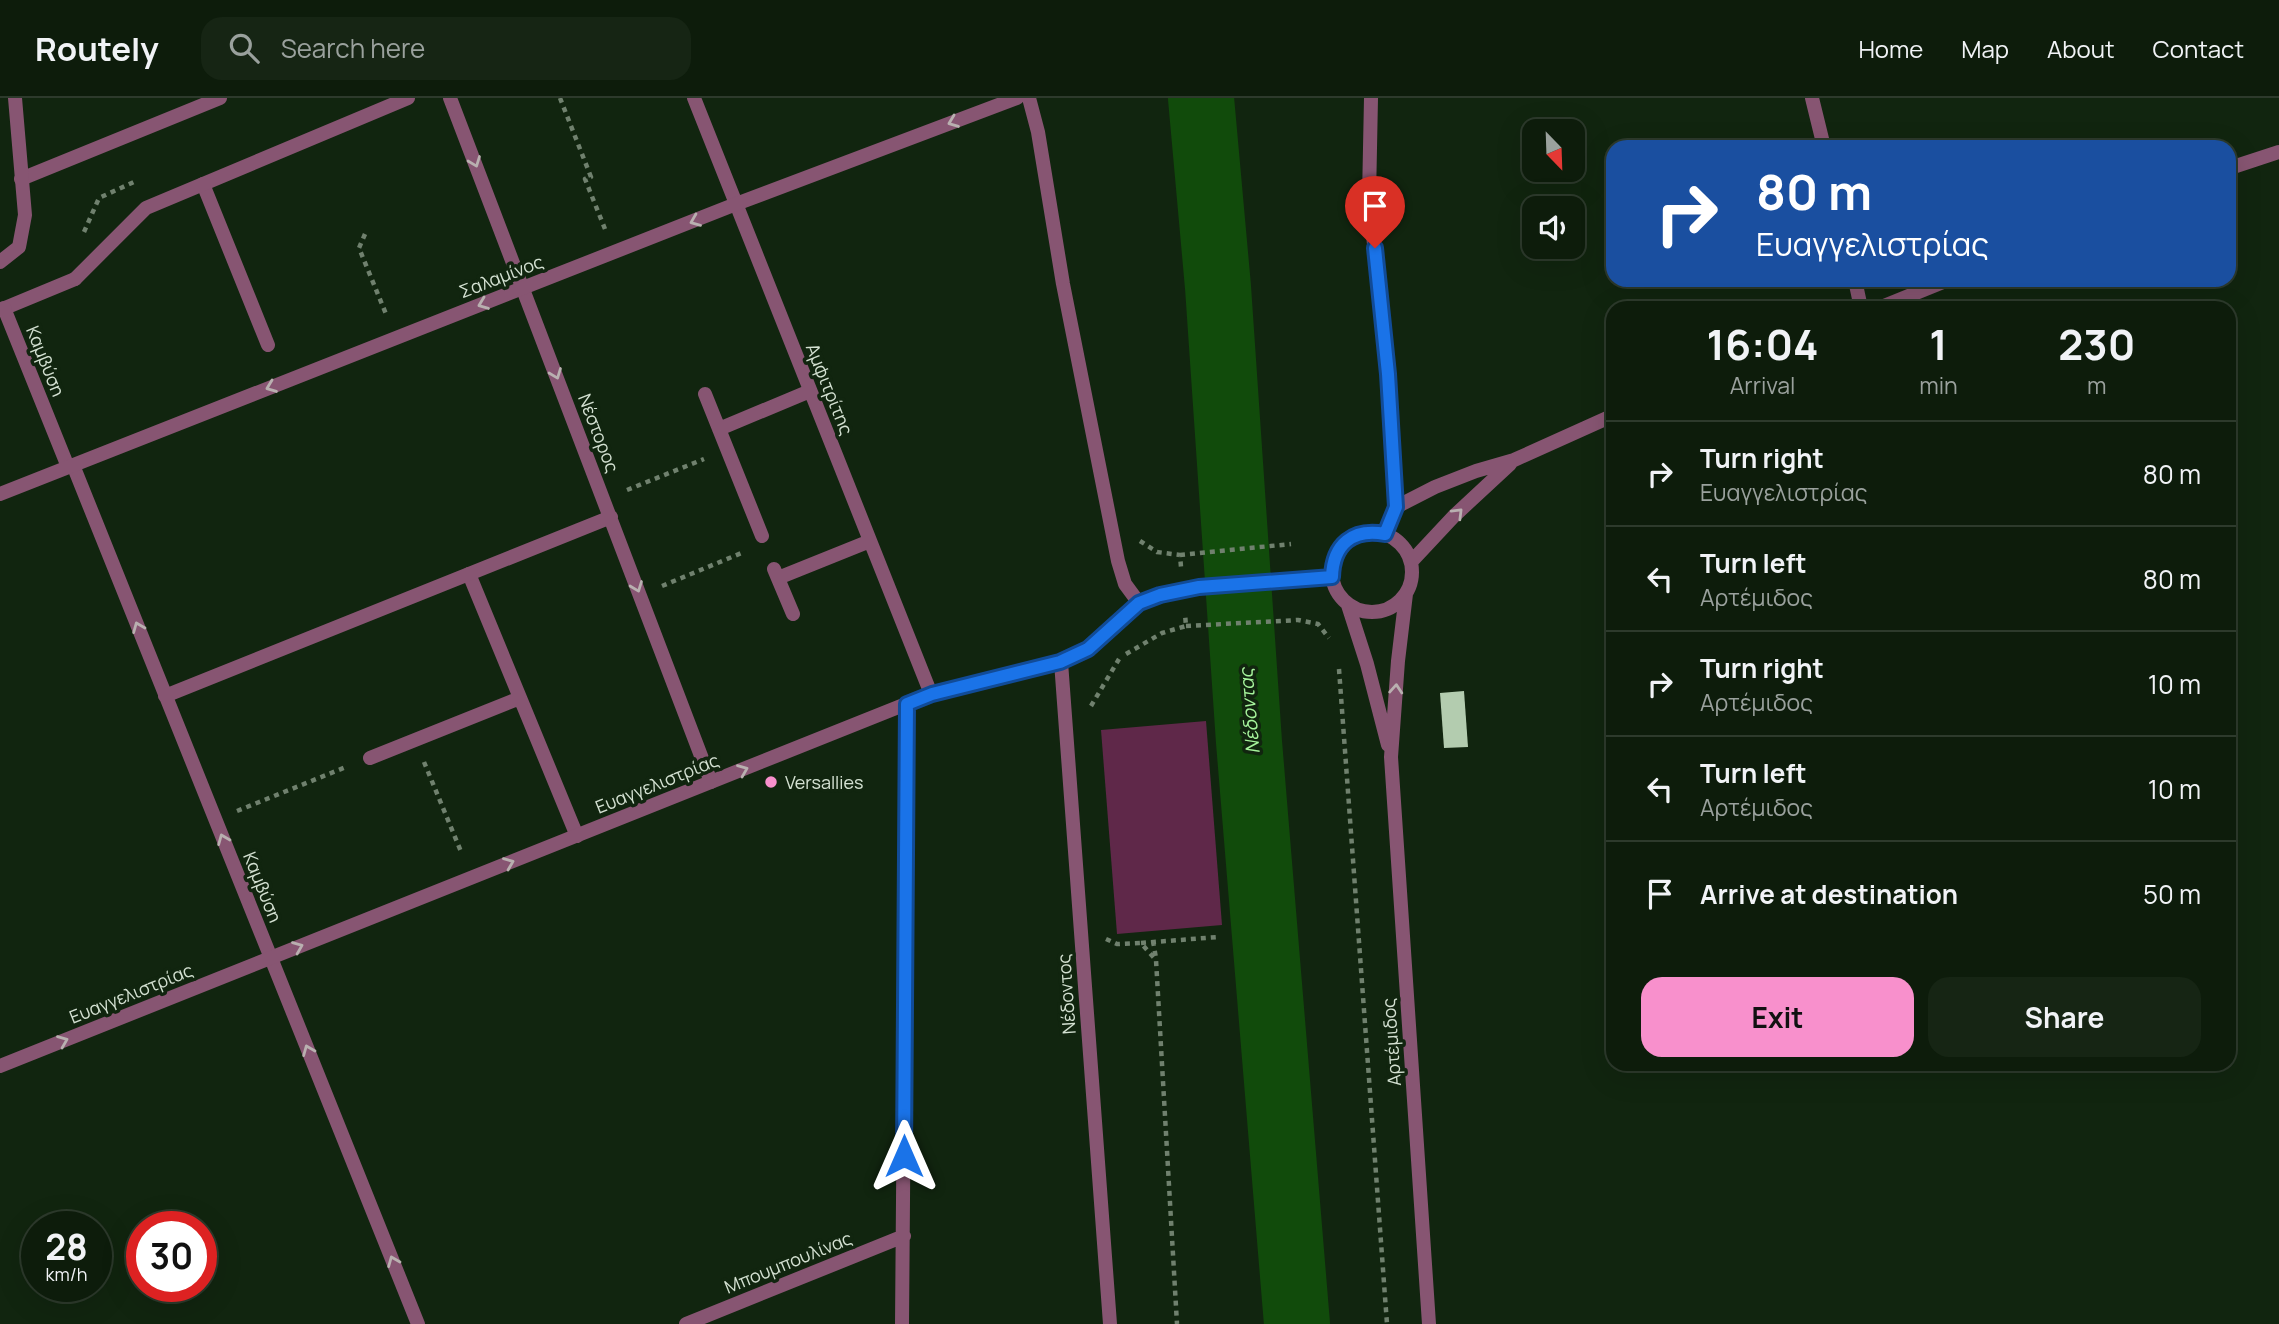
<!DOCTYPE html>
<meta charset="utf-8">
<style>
body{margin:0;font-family:Manrope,sans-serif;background:#162514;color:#f1f3f6;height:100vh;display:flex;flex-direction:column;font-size:26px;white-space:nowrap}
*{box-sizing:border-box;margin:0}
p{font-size:23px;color:#9aa19d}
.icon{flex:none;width:38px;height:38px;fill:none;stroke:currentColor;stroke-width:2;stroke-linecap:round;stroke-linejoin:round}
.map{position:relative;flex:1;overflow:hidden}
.side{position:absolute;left:1606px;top:203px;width:630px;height:770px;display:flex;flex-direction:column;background:#0d1c0b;border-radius:21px;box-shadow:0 7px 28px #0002,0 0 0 2px #2d3a2c}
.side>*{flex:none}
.banner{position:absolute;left:1606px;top:42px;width:630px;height:147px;border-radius:21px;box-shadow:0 7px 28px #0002,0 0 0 2px #2d3a2c;background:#1a4fa0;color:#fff;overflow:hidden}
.needle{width:46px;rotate:157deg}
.controls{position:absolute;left:1522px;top:21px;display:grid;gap:14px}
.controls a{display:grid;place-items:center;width:63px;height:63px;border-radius:14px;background:#0d1c0b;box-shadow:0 7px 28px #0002,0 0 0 2px #2d3a2c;font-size:35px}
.speed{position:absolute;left:21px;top:1113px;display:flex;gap:14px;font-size:35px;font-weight:700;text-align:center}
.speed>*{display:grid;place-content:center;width:91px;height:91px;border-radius:50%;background:#0d1c0b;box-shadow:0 7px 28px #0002,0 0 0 2px #2d3a2c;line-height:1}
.speed small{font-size:18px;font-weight:400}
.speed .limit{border:10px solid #d22;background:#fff;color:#111}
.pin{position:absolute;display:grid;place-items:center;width:60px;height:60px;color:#fff;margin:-72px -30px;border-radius:50% 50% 50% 0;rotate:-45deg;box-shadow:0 0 7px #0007}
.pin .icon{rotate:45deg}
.me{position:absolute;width:77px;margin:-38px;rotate:0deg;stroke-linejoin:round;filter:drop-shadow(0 0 5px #0008)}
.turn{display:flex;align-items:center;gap:24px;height:147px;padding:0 35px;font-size:32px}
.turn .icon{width:91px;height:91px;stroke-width:2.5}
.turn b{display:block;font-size:49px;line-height:60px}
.eta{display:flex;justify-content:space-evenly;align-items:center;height:119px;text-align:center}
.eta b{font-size:42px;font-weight:700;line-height:49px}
.primary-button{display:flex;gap:14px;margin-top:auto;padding:14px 35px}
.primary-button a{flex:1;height:80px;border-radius:21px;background:#f890cc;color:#111;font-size:28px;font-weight:700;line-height:80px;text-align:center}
.primary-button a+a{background:#162514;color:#f1f3f6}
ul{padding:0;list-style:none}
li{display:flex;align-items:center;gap:21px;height:105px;padding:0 35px;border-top:2px solid #2d3a2c}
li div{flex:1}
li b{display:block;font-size:26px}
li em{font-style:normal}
header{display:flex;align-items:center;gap:42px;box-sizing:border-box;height:98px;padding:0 35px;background:#0d1c0b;border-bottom:2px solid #2d3a2c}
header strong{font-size:33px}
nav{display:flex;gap:38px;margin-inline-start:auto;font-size:24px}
.search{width:490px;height:63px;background:#162514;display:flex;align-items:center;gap:18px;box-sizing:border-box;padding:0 24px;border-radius:21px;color:#9aa19d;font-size:26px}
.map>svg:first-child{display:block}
.green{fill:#5f2849}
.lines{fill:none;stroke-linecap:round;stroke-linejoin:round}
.river{stroke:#114b0b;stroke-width:66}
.building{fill:#b3ccaf}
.path{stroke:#70816e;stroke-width:4.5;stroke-dasharray:5 5;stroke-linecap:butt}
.service{stroke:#875572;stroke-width:14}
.pedestrian{stroke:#875572;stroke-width:14}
.minor{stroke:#875572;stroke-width:14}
.tertiary{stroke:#875572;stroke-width:14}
.oneway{stroke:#b9b0b0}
.route-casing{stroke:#114b97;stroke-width:18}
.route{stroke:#1a73e8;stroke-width:12}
.poi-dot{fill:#f890cc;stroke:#11250f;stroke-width:2.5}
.labels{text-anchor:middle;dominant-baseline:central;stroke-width:7;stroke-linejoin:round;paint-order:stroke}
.street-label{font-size:18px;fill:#d4e1d2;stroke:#11250f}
.poi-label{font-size:18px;fill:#d4e1d2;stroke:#11250f;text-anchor:start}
.water-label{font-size:19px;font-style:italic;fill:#a6f49c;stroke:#11250f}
</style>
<header>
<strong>Routely</strong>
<div class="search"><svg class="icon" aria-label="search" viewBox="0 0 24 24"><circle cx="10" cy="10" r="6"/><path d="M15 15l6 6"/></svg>Search here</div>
<nav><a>Home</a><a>Map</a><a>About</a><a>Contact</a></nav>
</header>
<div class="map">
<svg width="2279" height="1226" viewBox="0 0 2279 1226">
<rect width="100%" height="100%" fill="#11250f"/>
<path class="green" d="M1206 623 1222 827 1117 836 1101 632Z"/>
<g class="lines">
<path class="river" d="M1201 0 1218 189 1249 644 1297 1226"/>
</g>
<path class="building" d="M1464 593 1468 649 1444 650 1440 595Z"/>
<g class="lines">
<path class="path" d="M560 0 591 79 585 81 605 131
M84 134 99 100 136 83
M365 136 359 150 386 216
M627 392 704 361
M1140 443 1157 454 1180 457 1181 469
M1180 457 1291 446
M662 488 744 454
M1186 528 1298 522 1318 526 1329 540
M1126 556 1162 535 1186 528 1185 516
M1339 571 1387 1226
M1091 608 1119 561
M424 664 462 756
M237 713 346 669
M1106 841 1117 846 1141 845 1156 862 1177 1226
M1153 843 1156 860
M1141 845 1218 839"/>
<path class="service" d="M694 0 931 596
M21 81 220 0
M203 86 268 247
M705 296 762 438
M719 331 810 293
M774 471 793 516
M469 476 577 738
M778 480 870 443
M370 660 520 600"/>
<path class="pedestrian" d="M0 212 75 181"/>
<path class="minor" d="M450 0 711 684
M1371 0 1369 100 1388 276 1396 409
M1812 0 1824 49
M0 164 19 149 25 117 15 0
M75 181 146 110 408 0
M1855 182 1861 210
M4 210 68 369
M73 367 418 1226
M165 598 611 419
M686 1226 904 1138
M902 1226 907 606"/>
<path class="tertiary" d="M1029 0 1038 34 1063 186 1118 463 1125 486 1139 505
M2230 70 2279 54
M1879 210 1948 182
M0 396 736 106 1017 0
M1332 474a40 40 0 1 1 80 0a40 40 0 1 1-80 0Z
M1385 436 1396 409 1435 389 1476 373 1514 362 1614 317
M1411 464 1454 418 1510 366
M1406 496 1398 563 1391 659 1429 1226
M1348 507 1367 566 1388 647
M1061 564 1110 1226
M0 968 931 596 1061 564 1088 551 1139 505 1160 497 1199 489 1332 479"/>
</g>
<defs><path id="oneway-chevron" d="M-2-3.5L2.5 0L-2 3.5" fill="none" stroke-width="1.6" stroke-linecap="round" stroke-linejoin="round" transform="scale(1.75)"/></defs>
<g class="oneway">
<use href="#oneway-chevron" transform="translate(953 24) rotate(159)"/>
<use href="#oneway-chevron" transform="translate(475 64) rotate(69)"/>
<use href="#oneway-chevron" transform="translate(695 123) rotate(158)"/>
<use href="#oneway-chevron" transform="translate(483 206) rotate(159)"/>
<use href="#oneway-chevron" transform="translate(556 276) rotate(69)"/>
<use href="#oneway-chevron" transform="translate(271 289) rotate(159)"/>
<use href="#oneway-chevron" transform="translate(1458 415) rotate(-45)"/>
<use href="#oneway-chevron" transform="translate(637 489) rotate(69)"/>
<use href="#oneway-chevron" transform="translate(138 529) rotate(-112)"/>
<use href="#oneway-chevron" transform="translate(1396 591) rotate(-86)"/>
<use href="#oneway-chevron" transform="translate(743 672) rotate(-22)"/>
<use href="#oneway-chevron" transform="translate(223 741) rotate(-112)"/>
<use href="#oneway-chevron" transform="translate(509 765) rotate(-22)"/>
<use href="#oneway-chevron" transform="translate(298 849) rotate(-22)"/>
<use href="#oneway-chevron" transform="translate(63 943) rotate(-22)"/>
<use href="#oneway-chevron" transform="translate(308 952) rotate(-112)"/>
<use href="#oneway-chevron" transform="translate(393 1163) rotate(-112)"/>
</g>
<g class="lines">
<defs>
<path id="route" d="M904 1058 907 606 932 596 1060 564 1088 551 1139 505 1160 497 1199 489 1332 479C1333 446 1353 430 1385 436L1396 409 1388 276 1375 150"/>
</defs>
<use href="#route" class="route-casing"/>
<use href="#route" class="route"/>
</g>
<circle class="poi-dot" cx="771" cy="684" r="7"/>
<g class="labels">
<g class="street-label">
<text transform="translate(501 178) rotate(-21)">Σαλαμίνος</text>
<text transform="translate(46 263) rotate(68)">Καμβύση</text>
<text transform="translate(830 291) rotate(68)">Αμφιτρίτης</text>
<text transform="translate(599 335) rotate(69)">Νέστορος</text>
<text transform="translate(657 685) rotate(-22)">Ευαγγελιστρίας</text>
<text transform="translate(263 789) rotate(68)">Καμβύση</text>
<text transform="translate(131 895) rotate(-22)">Ευαγγελιστρίας</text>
<text transform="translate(1066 896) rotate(-94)">Νέδοντος</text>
<text transform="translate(1391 944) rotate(-94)">Αρτέμιδος</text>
<text transform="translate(788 1164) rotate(-22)">Μπουμπουλίνας</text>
</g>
<g class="poi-label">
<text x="785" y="684">Versallies</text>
</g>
<g class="water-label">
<text transform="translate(1249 613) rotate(-95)">Νέδoντας</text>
</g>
</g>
</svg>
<div class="controls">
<a><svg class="needle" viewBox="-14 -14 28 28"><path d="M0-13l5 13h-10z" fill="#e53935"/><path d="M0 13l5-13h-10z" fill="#9aa19d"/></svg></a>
<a><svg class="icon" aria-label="sound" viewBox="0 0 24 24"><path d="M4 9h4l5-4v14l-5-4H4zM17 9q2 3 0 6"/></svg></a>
</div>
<div class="speed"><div>28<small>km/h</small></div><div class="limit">30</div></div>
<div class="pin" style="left:1375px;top:150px;background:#d93025"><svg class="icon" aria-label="arrive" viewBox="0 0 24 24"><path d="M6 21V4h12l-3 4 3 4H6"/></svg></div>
<svg class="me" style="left:904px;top:1058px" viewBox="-20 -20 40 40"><path d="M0-17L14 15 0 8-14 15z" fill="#1a73e8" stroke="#fff" stroke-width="4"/></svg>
<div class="banner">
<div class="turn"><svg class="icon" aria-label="right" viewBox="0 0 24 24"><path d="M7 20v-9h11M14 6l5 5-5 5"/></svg><div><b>80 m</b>Ευαγγελιστρίας</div></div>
</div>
<section class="side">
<div class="eta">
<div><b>16:04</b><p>Arrival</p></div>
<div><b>1</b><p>min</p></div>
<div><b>230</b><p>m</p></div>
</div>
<ul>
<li><svg class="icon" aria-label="right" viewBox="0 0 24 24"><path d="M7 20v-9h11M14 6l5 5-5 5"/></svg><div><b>Turn right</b><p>Ευαγγελιστρίας</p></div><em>80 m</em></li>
<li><svg class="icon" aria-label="left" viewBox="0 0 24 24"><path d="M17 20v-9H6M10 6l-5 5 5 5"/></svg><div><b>Turn left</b><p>Αρτέμιδος</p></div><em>80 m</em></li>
<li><svg class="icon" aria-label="right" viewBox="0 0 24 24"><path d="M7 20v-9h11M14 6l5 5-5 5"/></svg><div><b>Turn right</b><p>Αρτέμιδος</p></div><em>10 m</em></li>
<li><svg class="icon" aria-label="left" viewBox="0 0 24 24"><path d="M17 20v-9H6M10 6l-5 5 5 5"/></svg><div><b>Turn left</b><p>Αρτέμιδος</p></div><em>10 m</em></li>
<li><svg class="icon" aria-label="arrive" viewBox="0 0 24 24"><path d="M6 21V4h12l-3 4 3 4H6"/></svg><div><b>Arrive at destination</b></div><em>50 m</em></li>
</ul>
<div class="primary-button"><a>Exit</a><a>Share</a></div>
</section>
</div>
